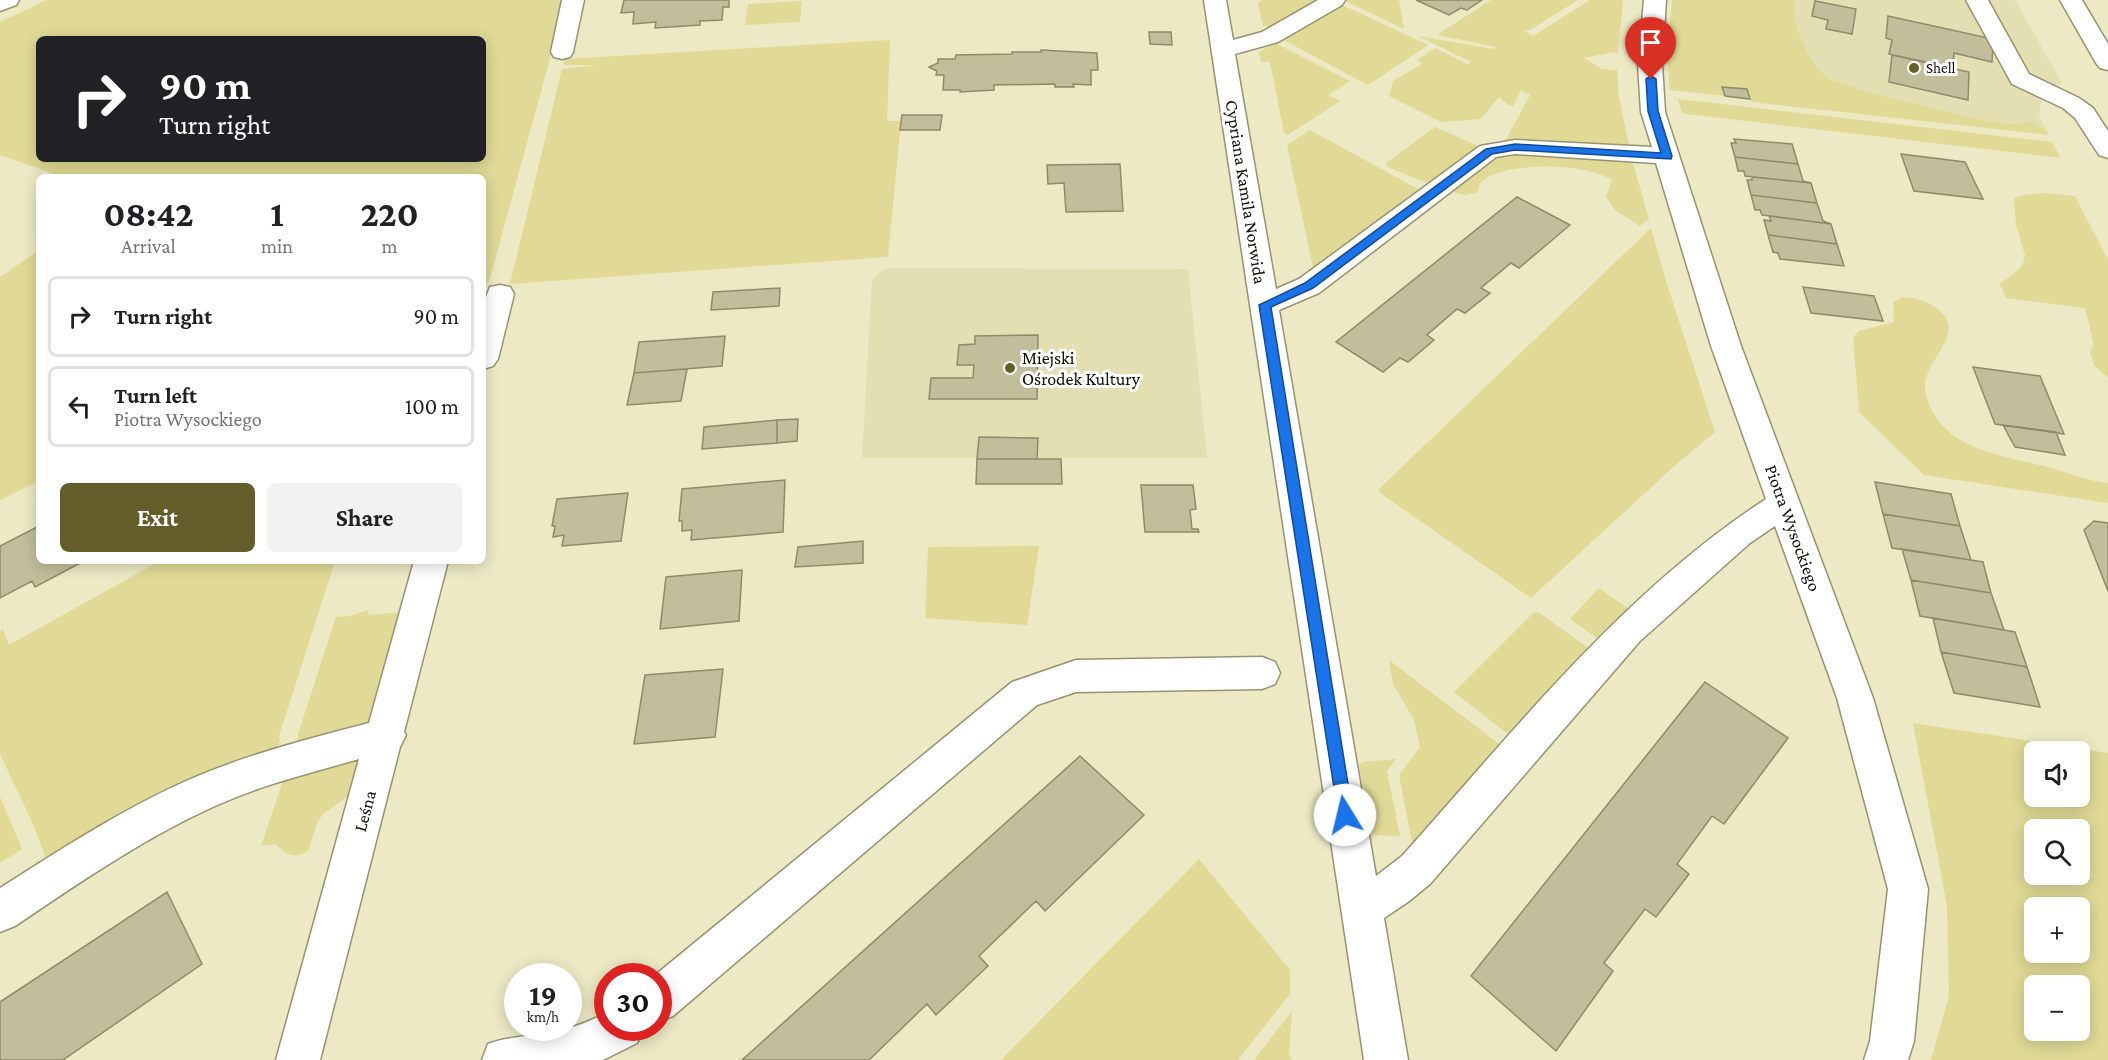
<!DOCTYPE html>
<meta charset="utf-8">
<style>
body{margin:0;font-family:"Crimson Pro",serif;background:#f2f2f2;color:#202124;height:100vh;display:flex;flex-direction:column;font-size:22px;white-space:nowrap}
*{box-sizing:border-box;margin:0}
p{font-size:20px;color:#757577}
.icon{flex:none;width:33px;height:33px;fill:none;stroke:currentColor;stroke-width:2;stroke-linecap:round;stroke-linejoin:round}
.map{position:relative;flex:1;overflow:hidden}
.details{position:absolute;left:36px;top:174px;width:450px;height:390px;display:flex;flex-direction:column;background:#fff;border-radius:9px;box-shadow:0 3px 15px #0003}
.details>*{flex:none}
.banner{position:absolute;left:36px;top:36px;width:450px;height:126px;border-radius:9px;box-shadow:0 3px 15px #0003;background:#202124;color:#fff;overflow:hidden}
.tools{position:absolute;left:2024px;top:741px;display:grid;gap:12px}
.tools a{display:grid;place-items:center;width:66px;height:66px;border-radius:9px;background:#fff;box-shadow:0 3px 15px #0003;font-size:30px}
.speed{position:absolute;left:504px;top:963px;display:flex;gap:12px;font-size:30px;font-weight:700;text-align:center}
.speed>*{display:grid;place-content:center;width:78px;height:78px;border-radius:50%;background:#fff;box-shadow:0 3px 15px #0003;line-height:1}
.speed small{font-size:15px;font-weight:400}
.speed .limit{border:9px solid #d22;background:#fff;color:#111}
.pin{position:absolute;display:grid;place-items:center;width:51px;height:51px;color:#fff;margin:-62px -26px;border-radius:50% 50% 50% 0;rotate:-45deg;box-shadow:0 0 6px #0007}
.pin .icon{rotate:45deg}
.me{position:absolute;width:66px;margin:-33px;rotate:351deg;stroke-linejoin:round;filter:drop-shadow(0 0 4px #0008)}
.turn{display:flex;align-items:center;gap:21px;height:126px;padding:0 24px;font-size:27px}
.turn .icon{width:78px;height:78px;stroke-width:2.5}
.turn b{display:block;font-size:42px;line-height:51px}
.eta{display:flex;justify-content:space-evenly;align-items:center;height:102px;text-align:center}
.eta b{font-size:36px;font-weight:700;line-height:42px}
.action{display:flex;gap:12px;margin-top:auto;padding:12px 24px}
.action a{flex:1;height:69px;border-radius:9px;background:#625d29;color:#fff;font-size:24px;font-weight:700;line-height:69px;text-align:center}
.action a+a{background:#f2f2f2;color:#202124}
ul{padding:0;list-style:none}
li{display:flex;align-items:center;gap:18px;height:81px;margin:0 12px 9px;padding:0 12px;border:3px solid #e0e0e0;border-radius:9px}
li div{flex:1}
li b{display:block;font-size:22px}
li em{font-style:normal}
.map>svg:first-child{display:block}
.built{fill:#e3dfb2}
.green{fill:#e0da96;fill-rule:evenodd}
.building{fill:#c1be9b;stroke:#8e8b69;stroke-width:1.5}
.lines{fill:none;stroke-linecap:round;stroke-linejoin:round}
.minor-casing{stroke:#969370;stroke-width:3}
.major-casing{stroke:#969370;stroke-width:3}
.minor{fill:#fff;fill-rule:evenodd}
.major{fill:#fff;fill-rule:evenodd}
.route{fill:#1a73e8;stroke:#114b97;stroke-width:1.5}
.poi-dot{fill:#625d29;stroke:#fff;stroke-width:2}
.labels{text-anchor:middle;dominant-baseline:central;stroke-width:6;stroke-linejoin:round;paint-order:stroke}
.far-poi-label{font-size:15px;fill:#100f03;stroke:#fff;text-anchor:start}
.street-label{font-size:18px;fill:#100f03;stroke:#fff}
.poi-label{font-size:18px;fill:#100f03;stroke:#fff;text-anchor:start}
</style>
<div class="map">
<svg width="2108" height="1060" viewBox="0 0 2108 1060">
<rect width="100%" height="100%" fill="#ece9c4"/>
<path class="built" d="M1794 0H2015L2062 83 2042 98 2039 116 2047 131 2030 122 2017 124 1992 122 1875 94 1827 78 1810 58 1800 37 1794 18Z
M886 268 1188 269 1207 458H862L872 279Z"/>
<path class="green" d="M47 0H566L489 282 483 284V177H63L0 155V22ZM39 39H483V159H39Z
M1261 0H1326L1277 27 1263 26 1258 4Z
M1399 0 1404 29 1345 1 1347 0Z
M1491 0H1578L1530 30 1524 31 1533 36 1590 0H1623L1618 54 1614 52 1584 58 1602 69 1617 70 1619 97 1630 151 1503 145 1530 95 1521 90 1513 106 1507 104 1499 97 1481 119 1441 122 1389 96 1393 81 1422 64 1417 60 1435 48 1467 64 1471 62 1418 36 1493 49 1497 47 1437 35Z
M1672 0H1794V18L1800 37 1810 58 1827 78 1875 94 1992 122 2017 124 2030 122 2047 131 2049 135 1751 102 1747 89 1722 87 1725 96 1670 90 1667 56Z
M802 1 800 22 745 25 748 4Z
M1340 4 1428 45 1368 85 1280 38Z
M890 40 887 121H901L888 257 510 284 562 69 598 65H563L565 59Z
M1275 43 1350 81 1328 95 1340 101 1288 135 1284 133 1270 62H1261L1259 52Z
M1678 99 2052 142 2061 158 1687 114 1682 113Z
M1435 127 1476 145 1479 150 1431 185 1388 167 1386 163Z
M1310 130 1422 191 1314 272 1287 145Z
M1520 154 1632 160 1649 219 1640 226 1615 210 1606 197 1612 180C1585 163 1507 161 1482 181 1479 184 1479 190 1476 193L1465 195 1449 191 1495 158Z
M2046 193 2075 196 2108 260V378L2094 365 2090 352 2094 345 2085 308 2006 298 2000 284 2016 272 2023 264 2025 255 2016 225 2014 199 2023 195Z
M1651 228 1666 281 1715 432 1671 469 1531 598 1380 493 1379 489Z
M39 250V481L0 500V277Z
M1903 297C1918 299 1928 300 1940 311 1965 333 1927 359 1925 384 1924 392 1929 407 1934 414 1957 453 2012 457 2051 468 2070 473 2088 481 2108 483V503L1924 475 1859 412 1853 337 1859 331 1894 322 1893 302Z
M1039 546 1027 625 925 618 928 547Z
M160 561H335L279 736 280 740 275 755 50 869 33 824 0 754V631L3 629 9 645Z
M1599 588 1630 610 1601 641 1570 619Z
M369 610 367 615 405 612 374 722 295 751 299 731 336 617 350 616Z
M1538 612 1587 647 1589 653 1513 738 1454 692 1533 613Z
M1389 660 1503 747 1414 852 1399 775 1420 747 1414 720 1393 684Z
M1913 723 2108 753V1060H1931L1949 996 1947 906ZM2034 752H2079V796H2034ZM2034 830H2079V874H2034ZM2034 908H2079V952H2034ZM2034 986H2079V1030H2034Z
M361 755 347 797 323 814 317 823 308 851C293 859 288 856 276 844L261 846 285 775Z
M1396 759 1387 771 1400 836 1372 835 1359 765 1363 762Z
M0 797 22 849 0 863Z
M1199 859 1290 970V994L1238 1060H1001Z
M1292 1011 1289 1054 1292 1060H1254Z"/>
<path class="building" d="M624 0H729V7H723L722 20 700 21V25L655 28 656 22 633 24 634 12 621 13Z
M1416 0H1482L1467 10 1461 8 1449 15Z
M1815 1 1856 9 1852 34 1826 29 1828 20 1812 16Z
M1888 16 1993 39 1992 62 1954 53 1953 68 1889 54 1892 40 1886 38Z
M1149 32H1171L1172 45 1150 44Z
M1041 50 1097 53 1098 70H1091V85L1073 84 1074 87H1055V84L994 85V90L960 92V90H943L944 75H936L937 71 929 67 938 63V59H955L956 55 1012 54V52H1041Z
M1892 55 1969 72 1968 100 1889 82Z
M1722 87 1747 89 1750 99 1725 96Z
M902 115H942L940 130H900Z
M1734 139 1792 144 1798 164 1735 157 1731 143H1736Z
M1901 154 1965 162 1983 199 1914 191Z
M1735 157 1798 164 1803 181 1811 183 1745 176 1744 171H1738Z
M1120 164 1123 211 1066 212 1064 183 1048 184 1047 165Z
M1752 177 1811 183 1817 203 1751 195 1747 180H1752Z
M1751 195 1817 203 1823 221 1831 224 1762 215 1760 210H1755Z
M1517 197 1570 225 1519 268 1511 263 1481 288 1490 293 1465 313 1457 309 1427 335 1434 340 1408 362 1400 358 1383 372 1336 342Z
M1769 216 1831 224 1837 244 1768 235 1764 220 1771 221Z
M1768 235 1837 244 1844 266 1780 259 1778 253 1773 252Z
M1803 287 1874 296 1883 321 1811 313Z
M780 288 779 306 711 310 713 292Z
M1038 335 1037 399H929L931 378H973L974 365H957L959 345 975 344V336Z
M725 336 722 366 634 373 639 342Z
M1973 367 2040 376 2064 434 1995 424Z
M687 369 681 401 627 405 634 373Z
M798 419 797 441 777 443V420Z
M777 420V443L702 449 704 427Z
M2003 425 2056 432 2065 455 2015 447Z
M979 437 1038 438 1037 459H977Z
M977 459H1061L1062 484H976Z
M785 480 783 532 691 540 692 530 682 531V521H679L682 489Z
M1875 482 1951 494 1960 526 1883 514Z
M1141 485H1193L1196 509 1190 510 1192 529H1198L1199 532H1145Z
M628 493 621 541 562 546 564 535 553 537 555 526H552L557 499Z
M1883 514 1960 526 1971 560 1892 548Z
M2094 521 2108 523V591L2084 530Z
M39 526V561H84L35 587 32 581 0 598V546Z
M863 541V563L795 567 798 547Z
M1902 549 1983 562 1991 593 1911 580Z
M742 570 739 621 660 629 666 577Z
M1911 580 1991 593 2004 630 1920 616Z
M1933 618 2015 632 2027 667 1941 652Z
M1941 652 2027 667 2040 707 1954 693Z
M723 669 715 737 634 744 645 675Z
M1705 682 1788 738 1724 824 1712 816 1677 864 1689 874 1656 917 1645 909 1604 963 1613 971 1556 1051 1471 976Z
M1080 756 1144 815 1045 911 1036 901 979 956 988 966 936 1015 927 1004 869 1060H742Z
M167 892 202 964 63 1060H0V1002Z"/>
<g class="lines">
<defs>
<path id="minor" d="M0 0H19L16 5 0 11Z
M562 0H584L573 52 570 57 562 59 554 57 551 52Z
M1204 0H1226L1233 40 1262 32 1318 0H1345L1342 5 1278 42 1235 54 1276 289 1299 279 1480 146 1515 140 1652 147 1641 112 1638 64 1644 0H1666L1662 64 1665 112 1741 346 1873 698 1928 889 1914 1041 1908 1060H1864L1870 1041 1888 889 1837 698 1775 526 1750 543 1640 641 1430 884 1408 902 1384 918 1408 1060H1364ZM1515 154 1656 163 1711 346 1766 499C1623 592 1515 730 1402 856L1376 876 1279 310 1319 293 1496 157Z
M1966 0H1988L2029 74 2079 98 2093 108 2108 131V158L2099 155 2075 118 2063 108 2012 84Z
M500 285 510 287 514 294 498 359 493 366 483 369V305L490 287Z
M414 561H448L404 732 406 735 400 747 320 1060H276L359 759C310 773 261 785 215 806 144 838 79 883 15 926L0 932V888C60 850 121 810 186 781 245 755 307 739 369 723Z
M1262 657 1275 662 1280 673 1275 684 1262 689 1076 692 1037 705 673 1016 658 1022V976H654L1012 682 1076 660Z
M608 1012V1028H644L637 1043 603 1060H482L488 1044C508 1036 528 1037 549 1033 570 1029 589 1022 608 1012Z"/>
<path id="major" d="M2060 0H2082L2108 44V70L2100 68 2096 63Z"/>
</defs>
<use href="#minor" class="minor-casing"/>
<use href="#major" class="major-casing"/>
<use href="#minor" class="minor"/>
<use href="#major" class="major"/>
</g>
<path class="route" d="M1651 76 1656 79 1658 111 1672 156 1671 159 1515 150 1492 154 1313 288 1271 307 1353 815 1351 820 1345 822 1339 820 1259 305 1305 283 1486 149 1515 144 1661 153 1648 111 1646 79Z"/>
<g class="poi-dot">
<circle cx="1914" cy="68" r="6"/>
<circle cx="1010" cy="368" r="6"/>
</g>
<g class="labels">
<g class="far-poi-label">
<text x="1926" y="68">Shell</text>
</g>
<g class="street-label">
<text transform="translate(1246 192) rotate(81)">Cypriana Kamila Norwida</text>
<text transform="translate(1793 528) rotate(70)">Piotra Wysockiego</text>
<text transform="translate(365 811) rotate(-75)">Leśna</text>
</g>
<g class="poi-label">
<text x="1022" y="358">Miejski<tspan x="1022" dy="21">Ośrodek Kultury</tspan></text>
</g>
</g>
</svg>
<div class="tools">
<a><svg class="icon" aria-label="sound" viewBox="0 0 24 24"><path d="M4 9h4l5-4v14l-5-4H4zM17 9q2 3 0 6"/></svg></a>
<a><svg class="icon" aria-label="search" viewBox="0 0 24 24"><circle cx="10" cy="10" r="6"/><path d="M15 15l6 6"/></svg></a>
<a>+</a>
<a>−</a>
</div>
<div class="speed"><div>19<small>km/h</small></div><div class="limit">30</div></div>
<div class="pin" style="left:1651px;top:79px;background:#d93025"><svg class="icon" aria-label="arrive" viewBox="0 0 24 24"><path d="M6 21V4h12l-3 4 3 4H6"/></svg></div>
<svg class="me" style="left:1345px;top:815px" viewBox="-20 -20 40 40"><circle r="19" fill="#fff"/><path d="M0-13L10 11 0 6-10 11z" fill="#1a73e8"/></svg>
<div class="banner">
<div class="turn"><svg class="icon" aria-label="right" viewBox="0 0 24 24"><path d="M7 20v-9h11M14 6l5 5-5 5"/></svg><div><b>90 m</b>Turn right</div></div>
</div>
<section class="details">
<div class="eta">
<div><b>08:42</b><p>Arrival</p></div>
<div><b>1</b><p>min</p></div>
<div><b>220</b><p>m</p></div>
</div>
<ul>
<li><svg class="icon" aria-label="right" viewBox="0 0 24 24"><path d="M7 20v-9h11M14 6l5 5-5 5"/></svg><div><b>Turn right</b></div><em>90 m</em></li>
<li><svg class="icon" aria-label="left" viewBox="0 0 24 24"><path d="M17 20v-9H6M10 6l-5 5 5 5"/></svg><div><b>Turn left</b><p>Piotra Wysockiego</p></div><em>100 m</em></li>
</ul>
<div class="action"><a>Exit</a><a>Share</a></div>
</section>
</div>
